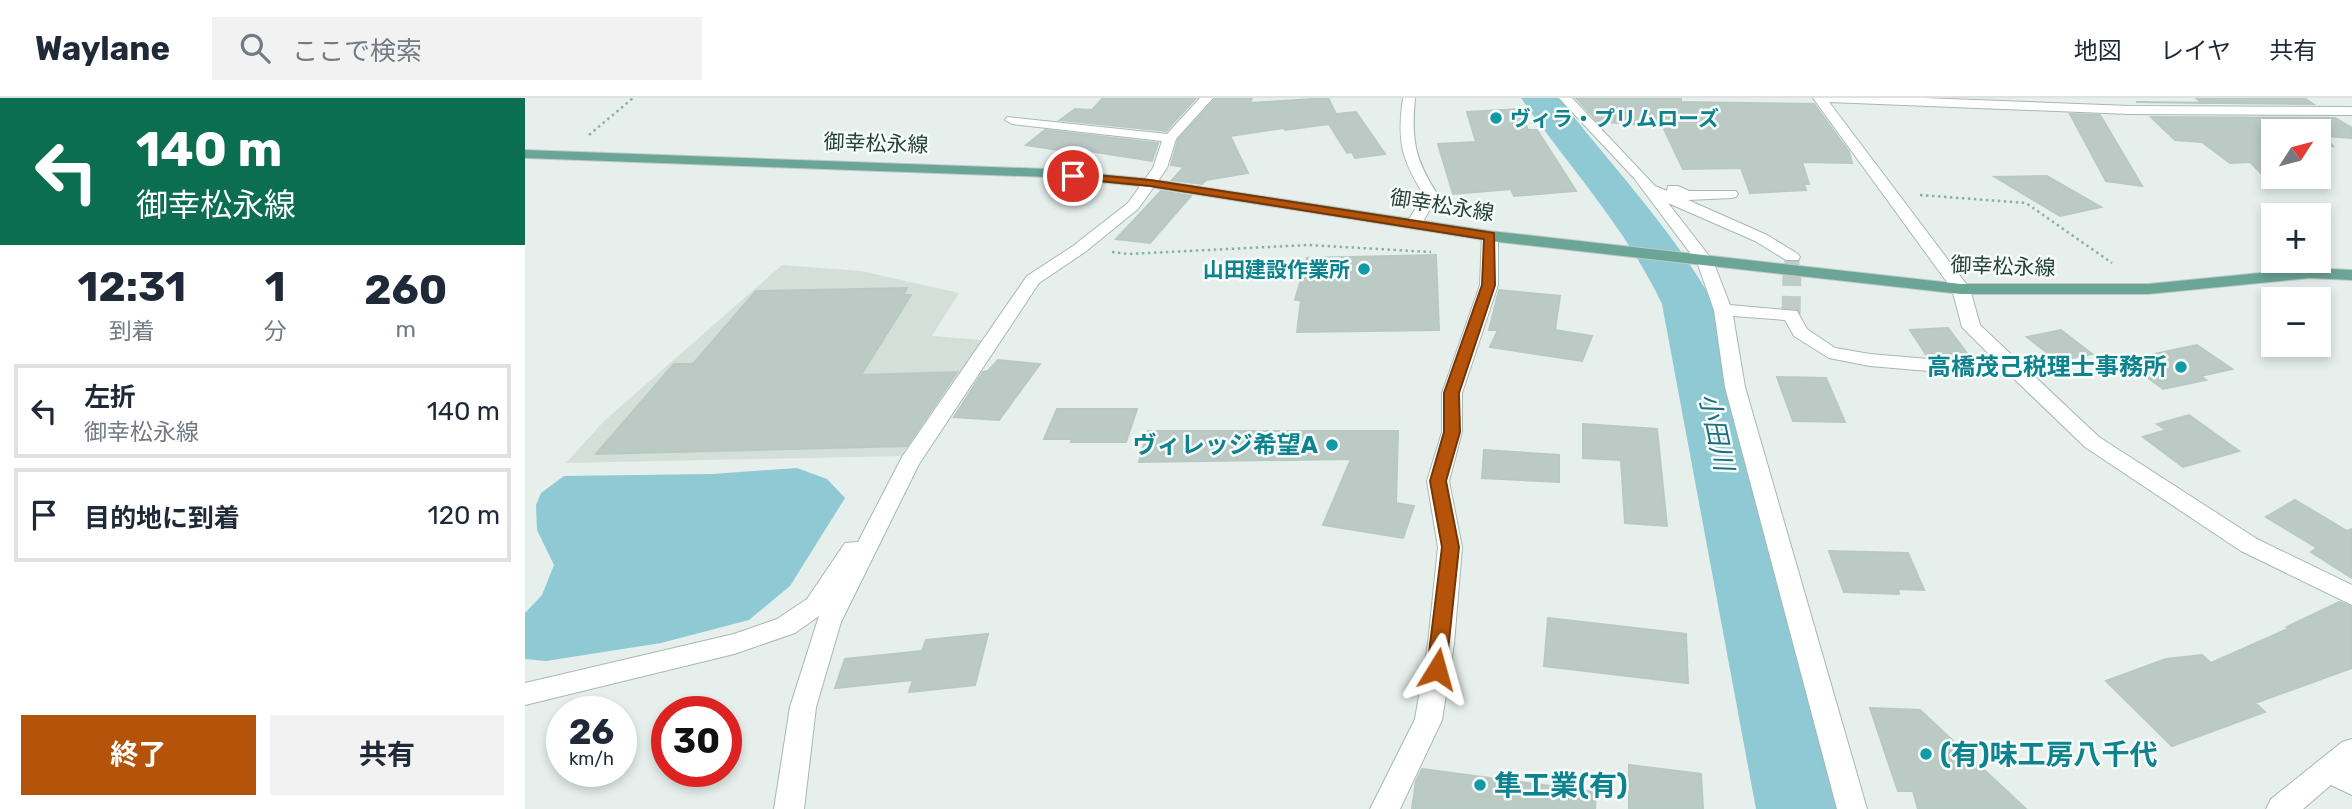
<!DOCTYPE html>
<html lang="ja">
<meta charset="utf-8">
<style>
body{margin:0;font-family:Rubik,"Noto Sans JP",sans-serif;background:#f2f2f3;color:#1f2937;height:100vh;display:flex;flex-direction:column;font-size:26px;white-space:nowrap}
*{box-sizing:border-box;margin:0}
p{font-size:23px;color:#747a83}
.icon{flex:none;width:38px;height:38px;fill:none;stroke:currentColor;stroke-width:2;stroke-linecap:round;stroke-linejoin:round}
.map{position:relative;flex:1;overflow:hidden}
.details{display:flex;flex-direction:column;background:#fff;width:525px}
.details>*{flex:none}
.banner{background:#0b6e4f;color:#fff;overflow:hidden}
.needle{width:46px;rotate:54deg}
.controls{position:absolute;left:1736px;top:21px;display:grid;gap:14px}
.controls a{display:grid;place-items:center;width:70px;height:70px;border-radius:0px;background:#fff;box-shadow:0 4px 10px #0003;font-size:35px}
.speed{position:absolute;left:21px;top:598px;display:flex;gap:14px;font-size:35px;font-weight:700;text-align:center}
.speed>*{display:grid;place-content:center;width:91px;height:91px;border-radius:50%;background:#fff;box-shadow:0 4px 10px #0003;line-height:1}
.speed small{font-size:18px;font-weight:400}
.speed .limit{border:10px solid #d22;background:#fff;color:#111}
.pin{position:absolute;display:grid;place-items:center;width:60px;height:60px;color:#fff;margin:-30px;border:4px solid #fff;border-radius:50%;box-shadow:0 2px 7px #0007}
.me{position:absolute;width:77px;margin:-38px;rotate:8deg;stroke-linejoin:round;filter:drop-shadow(0 0 5px #0008)}
.turn{display:flex;align-items:center;gap:24px;height:147px;padding:0 21px;font-size:32px}
.turn .icon{width:91px;height:91px;stroke-width:2.5}
.turn b{display:block;font-size:49px;line-height:60px}
.eta{display:flex;justify-content:space-evenly;align-items:center;height:119px;text-align:center}
.eta b{font-size:42px;font-weight:700;line-height:49px}
.action{display:flex;gap:14px;margin-top:auto;padding:14px 21px}
.action a{flex:1;height:80px;border-radius:0px;background:#b45309;color:#fff;font-size:28px;font-weight:700;line-height:80px;text-align:center}
.action a+a{background:#f2f2f3;color:#1f2937}
ul{padding:0;list-style:none}
li{display:flex;align-items:center;gap:21px;height:94px;margin:0 14px 10px;padding:0 7px;border:4px solid #e0e1e3;border-radius:0px}
li div{flex:1}
li b{display:block;font-size:26px}
li em{font-style:normal}
header{display:flex;align-items:center;gap:42px;box-sizing:border-box;height:98px;padding:0 35px;background:#fff;border-bottom:2px solid #e0e1e3}
header strong{font-size:33px}
nav{display:flex;gap:38px;margin-inline-start:auto;font-size:24px}
.search{width:490px;height:63px;background:#f2f2f3;display:flex;align-items:center;gap:18px;box-sizing:border-box;padding:0 24px;border-radius:0px;color:#747a83;font-size:26px}
main{display:flex;flex:1;min-height:0}
.map>svg:first-child{display:block}
.built{fill:#d4dfda}
.water{fill:#8ec9d4}
.lines{fill:none;stroke-linecap:round;stroke-linejoin:round}
.river{fill:#8ec9d4;fill-rule:evenodd}
.building{fill:#bbcac4;stroke:#b8c9c2;stroke-width:2}
.minor-tunnel-far1{stroke:#bfccc8;stroke-width:15;stroke-dasharray:15 7;stroke-linecap:butt}
.minor-tunnel{stroke:#bfccc8;stroke-width:19;stroke-dasharray:19 10;stroke-linecap:butt}
.minor-casing{stroke:#a8b8b2;stroke-width:2}
.major-casing{stroke:#c2cac8;stroke-width:2}
.path{stroke:#86b3a5;stroke-width:2.5;stroke-dasharray:2.5 3.5;stroke-linecap:butt}
.minor{fill:#fff;fill-rule:evenodd}
.major{fill:#6aa596;fill-rule:evenodd}
.route{fill:#b45309;stroke:#753606;stroke-width:2}
.culture-dot{fill:#0f9aa8;stroke:#f7fbf9;stroke-width:2.5}
.labels{text-anchor:middle;dominant-baseline:central;stroke-width:5;stroke-linejoin:round;paint-order:stroke}
.far-culture-label{font-size:21px;font-weight:bold;fill:#0d838f;stroke:#f7fbf9;text-anchor:start}
.far-street-label{font-size:21px;fill:#24423a;stroke:#f7fbf9}
.culture-label{font-size:24px;font-weight:bold;fill:#0d838f;stroke:#f7fbf9;text-anchor:end}
.water-label{font-size:26px;font-style:italic;fill:#1c6f80;stroke:#f7fbf9}
.near-culture-label{font-size:28px;font-weight:bold;fill:#0d838f;stroke:#f7fbf9;text-anchor:start}
</style>
<header>
<strong>Waylane</strong>
<div class="search"><svg class="icon" aria-label="search" viewBox="0 0 24 24"><circle cx="10" cy="10" r="6"/><path d="M15 15l6 6"/></svg>ここで検索</div>
<nav><a>地図</a><a>レイヤ</a><a>共有</a></nav>
</header>
<main>
<section class="details">
<div class="banner">
<div class="turn"><svg class="icon" aria-label="left" viewBox="0 0 24 24"><path d="M17 20v-9H6M10 6l-5 5 5 5"/></svg><div><b>140 m</b>御幸松永線</div></div>
</div>
<div class="eta">
<div><b>12:31</b><p>到着</p></div>
<div><b>1</b><p>分</p></div>
<div><b>260</b><p>m</p></div>
</div>
<ul>
<li><svg class="icon" aria-label="left" viewBox="0 0 24 24"><path d="M17 20v-9H6M10 6l-5 5 5 5"/></svg><div><b>左折</b><p>御幸松永線</p></div><em>140 m</em></li>
<li><svg class="icon" aria-label="arrive" viewBox="0 0 24 24"><path d="M6 21V4h12l-3 4 3 4H6"/></svg><div><b>目的地に到着</b></div><em>120 m</em></li>
</ul>
<div class="action"><a>終了</a><a>共有</a></div>
</section>
<div class="map">
<svg width="1827" height="711" viewBox="0 0 1827 711">
<rect width="100%" height="100%" fill="#e6efeb"/>
<path class="built" d="M257 167 336 173 434 195 407 238 457 242 376 358 41 365 79 323Z"/>
<path class="water" d="M272 370 302 381 320 400 265 488 224 522 136 545 21 563 0 561V515L17 497 29 467 12 432 11 407 16 395 39 378 187 376Z"/>
<g class="lines">
<path class="river" d="M996 0H1034C1087 69 1147 130 1189 206L1317 711H1231L1137 206C1101 130 1044 69 996 0Z"/>
</g>
<path class="building" d="M578 0H671L641 33 535 22 550 11 567 12Z
M691 0H727L725 5 803 0 811 16 831 14 860 56 830 60 827 54 822 55 804 26 760 32 759 30 705 38 723 75 681 82 677 86 647 82 659 69 646 67 653 42Z
M1051 0H1156V4L1289 6 1324 54 1327 65 1277 64 1284 86H1279L1281 92 1225 95 1216 70 1158 71 1138 29 1072 23Z
M1671 0H1779L1788 6 1611 4 1677 5Z
M995 11 1003 32H1012L1051 93 989 98 986 91 928 96 913 46 951 44 942 14Z
M1545 16 1575 17 1617 88 1581 83Z
M1626 19 1810 20 1827 30V40L1799 38 1808 48 1794 46V33H1748V42L1736 40 1748 51V79H1778L1784 84 1743 82 1725 64 1705 65 1677 44 1650 42Z
M520 32 633 45 627 63 551 51 547 54 501 47Z
M1522 78 1576 109 1535 118 1470 79Z
M636 93 666 98 625 145 591 141Z
M911 157 914 232 772 234 776 202H770L782 160Z
M382 190 378 197H386L336 277 432 274 382 348 71 356 149 266H168L231 193Z
M974 192 1035 198 1030 232 1067 238 1057 263 965 249 973 232H964Z
M1423 230 1447 262 1402 258 1385 232Z
M1536 232 1567 256 1533 263 1502 239Z
M1672 247 1707 271 1676 278 1681 282 1638 291 1600 262Z
M473 262 515 266 474 322 429 319 458 274 463 273Z
M1252 279 1301 280 1320 324 1268 323Z
M532 311H612L601 344H546L547 341H519Z
M1664 317 1714 353 1658 369 1618 339 1641 332 1632 326Z
M1058 326 1132 331 1142 428 1100 425 1096 362 1058 360Z
M623 333H873L871 405 889 408 878 440 798 427 826 361 614 364Z
M959 352 1034 357V384L957 380Z
M1770 402 1822 433 1827 431V480L1786 454 1792 450 1741 419Z
M1304 453 1383 455 1399 492 1373 491 1374 496 1319 494Z
M1814 504 1827 509V570L1730 605 1740 614 1647 648 1581 583 1641 561 1677 557 1686 565 1765 530 1762 529Z
M1023 520 1161 536 1163 585 1019 568Z
M463 536 450 587 384 594 388 582 310 590 320 561 397 553 401 542Z
M1345 610 1395 612 1501 711H1393L1388 693H1373Z
M1104 667 1176 676 1178 711H1104Z
M897 671 1071 694 1070 711H887L891 683Z"/>
<g class="lines">
<path class="minor-tunnel-far1" d="M1267 176V159"/>
<path class="minor-tunnel" d="M1266 217 1267 174"/>
<defs>
<path id="minor" d="M675 0H688L651 41 642 70 613 111 560 154 514 185 394 366 316 524 291 609 279 711H249L265 609 294 518 270 535 209 556 0 607V585L209 536 252 521 282 501 320 445 333 444 377 359 502 178 548 148 603 105 628 70 637 43 487 26 480 22 482 19 642 36Z
M878 0H890C886 42 890 62 913 97L895 129 889 131 881 126 899 97C876 61 872 42 878 0Z
M1034 0H1047L1130 88 1142 93 1143 88H1153L1164 93H1211L1213 96 1211 99 1206 100 1163 102 1242 137 1273 156 1275 159 1273 162H1261L1230 143 1143 105 1188 163 1205 207 1272 213 1282 231 1310 250 1345 256 1462 266H1474L1437 229 1427 191 1288 0H1398L1604 8 1827 9V17L1604 16 1304 4 1445 191 1455 227 1574 339 1732 441 1827 487V507L1716 453 1560 349 1485 277 1462 278 1345 268 1304 260 1269 238 1260 222 1208 218 1220 289 1342 711H1312L1200 289 1189 212 1172 164 1109 80Z
M965 133 973 138V187L937 295V334L924 383 937 449 929 546 917 622 875 711H845L890 621 903 546 913 449 902 383 917 334V295L955 187 957 138Z
M1827 641V697L1806 687 1778 711H1741L1746 701 1817 644Z"/>
<path id="major" d="M0 52 522 71 625 81 965 133 1436 186H1623L1785 170 1827 172V182L1785 180 1623 196H1436L965 143 625 89 522 79 0 60Z"/>
</defs>
<use href="#minor" class="minor-casing"/>
<use href="#major" class="major-casing"/>
<path class="path" d="M64 37 108 0
M1395 97 1501 105 1587 165
M587 154 603 156 783 147 906 154"/>
<use href="#minor" class="minor"/>
<use href="#major" class="major"/>
</g>
<path class="route" d="M548 75 625 82 969 135 970 187 934 295 935 334 921 383 934 449 921 571 919 577 912 579 905 577 902 571 917 449 905 383 919 334V295L957 187 959 141 625 88 544 80 542 78Z"/>
<g class="culture-dot">
<circle cx="971" cy="20" r="7"/>
<circle cx="839" cy="171" r="7"/>
<circle cx="1656" cy="269" r="7"/>
<circle cx="807" cy="347" r="7"/>
<circle cx="1401" cy="656" r="7"/>
<circle cx="955" cy="687" r="7"/>
</g>
<g class="labels">
<g class="far-culture-label">
<text x="985" y="20">ヴィラ・プリムローズ</text>
<text x="825" y="171" text-anchor="end">山田建設作業所</text>
</g>
<g class="far-street-label">
<text transform="translate(351 45) rotate(2)">御幸松永線</text>
<text transform="translate(917 107) rotate(9)">御幸松永線</text>
<text transform="translate(1478 168) rotate(2)">御幸松永線</text>
</g>
<g class="culture-label">
<text x="1642" y="269">高橋茂己税理士事務所</text>
<text x="793" y="347">ヴィレッジ希望A</text>
</g>
<g class="water-label">
<text transform="translate(1191 334) rotate(78)">小田川</text>
</g>
<g class="near-culture-label">
<text x="1415" y="656">(有)味工房八千代</text>
<text x="969" y="687">隼工業(有)</text>
</g>
</g>
</svg>
<div class="controls">
<a><svg class="needle" viewBox="-14 -14 28 28"><path d="M0-13l5 13h-10z" fill="#e53935"/><path d="M0 13l5-13h-10z" fill="#747a83"/></svg></a>
<a>+</a>
<a>−</a>
</div>
<div class="speed"><div>26<small>km/h</small></div><div class="limit">30</div></div>
<div class="pin" style="left:548px;top:78px;background:#d93025"><svg class="icon" aria-label="arrive" viewBox="0 0 24 24"><path d="M6 21V4h12l-3 4 3 4H6"/></svg></div>
<svg class="me" style="left:912px;top:571px" viewBox="-20 -20 40 40"><path d="M0-17L14 15 0 8-14 15z" fill="#b45309" stroke="#fff" stroke-width="4"/></svg>
</div>
</main>
